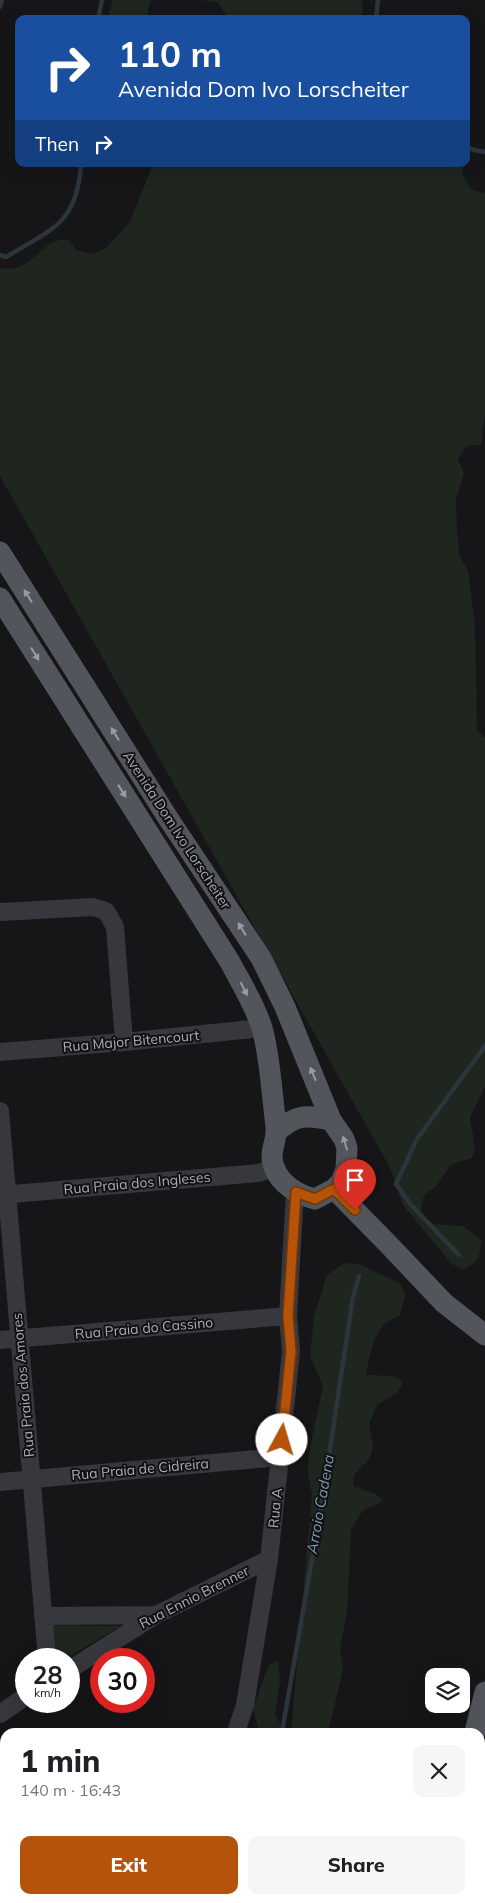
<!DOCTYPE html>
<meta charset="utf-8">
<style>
body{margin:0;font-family:Mulish,sans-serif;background:#f6f6f6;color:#202124;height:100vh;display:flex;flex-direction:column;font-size:19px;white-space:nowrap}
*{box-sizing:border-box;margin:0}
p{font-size:16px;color:#757577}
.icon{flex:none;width:28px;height:28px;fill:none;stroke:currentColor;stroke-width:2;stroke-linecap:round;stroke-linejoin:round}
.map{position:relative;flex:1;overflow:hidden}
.drawer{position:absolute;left:0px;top:1728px;width:485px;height:176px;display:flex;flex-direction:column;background:#fff;border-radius:15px 15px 0 0;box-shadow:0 5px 20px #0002}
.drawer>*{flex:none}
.hud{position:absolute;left:15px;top:15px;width:455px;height:152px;border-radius:10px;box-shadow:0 5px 20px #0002;background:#1a4fa0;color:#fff;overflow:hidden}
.tools{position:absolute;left:425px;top:1668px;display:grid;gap:10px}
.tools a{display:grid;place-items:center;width:45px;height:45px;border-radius:10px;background:#fff;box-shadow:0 5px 20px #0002;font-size:25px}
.speed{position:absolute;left:15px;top:1648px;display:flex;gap:10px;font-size:25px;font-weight:700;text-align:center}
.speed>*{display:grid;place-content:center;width:65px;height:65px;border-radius:50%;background:#fff;box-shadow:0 5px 20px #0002;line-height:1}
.speed small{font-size:12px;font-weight:400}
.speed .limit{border:8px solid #d22;background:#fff;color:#111}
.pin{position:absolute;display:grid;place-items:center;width:42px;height:42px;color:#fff;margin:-51px -21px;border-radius:50% 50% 50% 0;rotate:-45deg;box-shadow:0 0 5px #0007}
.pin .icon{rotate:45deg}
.me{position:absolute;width:55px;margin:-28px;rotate:6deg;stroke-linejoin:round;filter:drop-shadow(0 0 4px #0008)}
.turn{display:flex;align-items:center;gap:18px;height:105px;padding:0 20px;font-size:22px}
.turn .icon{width:65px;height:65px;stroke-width:2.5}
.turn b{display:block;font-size:35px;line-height:42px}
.then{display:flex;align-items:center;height:48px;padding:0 20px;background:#0003;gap:10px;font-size:19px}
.round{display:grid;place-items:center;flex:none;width:52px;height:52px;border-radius:10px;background:#f6f6f6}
.overview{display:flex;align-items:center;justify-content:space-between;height:85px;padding:0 20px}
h1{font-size:30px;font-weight:800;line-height:38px}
.cta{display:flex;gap:10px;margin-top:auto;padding:10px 20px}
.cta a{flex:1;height:58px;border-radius:10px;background:#b45309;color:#fff;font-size:20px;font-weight:800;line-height:58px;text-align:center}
.cta a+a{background:#f6f6f6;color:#202124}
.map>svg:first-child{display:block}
.green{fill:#1e261f}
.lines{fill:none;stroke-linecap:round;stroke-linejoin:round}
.stream{stroke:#2c353c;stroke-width:4.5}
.minor{stroke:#37383d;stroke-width:18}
.major{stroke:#53555c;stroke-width:21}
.oneway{fill:#979ba6}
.route-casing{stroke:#753606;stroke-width:12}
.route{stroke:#b45309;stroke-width:9}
.labels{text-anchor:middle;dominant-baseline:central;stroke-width:4;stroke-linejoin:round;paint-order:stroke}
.street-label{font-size:14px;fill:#a8adb8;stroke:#111113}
.water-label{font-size:15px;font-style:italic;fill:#7f9bb3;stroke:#111113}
</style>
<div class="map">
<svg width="485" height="1903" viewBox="0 0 485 1903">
<rect width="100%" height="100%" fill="#161618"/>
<path class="green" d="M113 0H151L147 14 148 19H107Z
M201 0H362L363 19H220L226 14 217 2Z
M153 164H465L462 173 472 190 485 193V415L481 445 466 446 458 460 464 473 456 500 457 533 460 556 468 571 475 625 477 730 485 738V1086L470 1118 475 1147 472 1158 450 1165 438 1184 424 1196 421 1206 424 1217 433 1224 463 1226 481 1240C480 1257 479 1262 463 1270L451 1263 402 1204 396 1184 388 1164 0 476V268C24 274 35 253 52 243 56 240 62 240 67 239L77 250 91 254 105 249 130 222Z
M345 1263 359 1264 401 1284 405 1296 400 1315C395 1318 390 1320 386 1323 373 1333 369 1360 366 1375L393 1376 403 1382 398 1392 378 1404 369 1424 373 1447 370 1458 354 1475 353 1486 376 1494 384 1501 363 1510 351 1530 347 1612 340 1648 343 1670 328 1732H291L312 1494 308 1473 309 1452 323 1386 310 1356 314 1316 327 1275Z
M48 1625 121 1626 65 1659H52Z
M278 1660 280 1682 275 1715 286 1732H259L253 1708 269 1665Z
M197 1899H275L273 1903H196Z"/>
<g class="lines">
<path class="stream" d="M0 7 2 0
M98 19 102 0
M376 19 378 0
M466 146 474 150 485 152
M0 255 6 257C52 229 77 224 81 164
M459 1255 411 1205 396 1184 417 1139 485 1046
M282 1732 322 1502 353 1297 359 1276
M244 1903 245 1899"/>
<path class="minor" d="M0 912 93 907 106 911 115 927 124 1042
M0 1052 124 1042 262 1028
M0 1111 47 1659
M0 1195 258 1173 274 1168
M0 1340 288 1316
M0 1482 280 1457
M43 1616 155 1615
M69 1670 156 1615 269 1559
M0 1714 26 1696
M236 1732 245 1705 269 1559 280 1457 291 1351 288 1316 295 1192
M0 1808 5 1816
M58 1899 61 1903"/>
<path class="major" d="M0 552 168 818 261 958 285 1007 331 1120 344 1139 347 1148 346 1169 341 1182 334 1189 315 1199C298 1195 280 1184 274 1167 268 1151 278 1141 276 1126 272 1096 270 1055 262 1028 255 1005 241 983 230 962L0 598
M276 1132C297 1114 305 1115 331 1120
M334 1189 390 1246 444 1303 485 1335
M475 1732 485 1692
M381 1903 387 1899"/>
</g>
<defs><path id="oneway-solid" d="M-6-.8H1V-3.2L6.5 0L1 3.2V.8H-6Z" transform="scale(1.25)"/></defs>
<g class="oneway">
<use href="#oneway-solid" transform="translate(28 596) rotate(-122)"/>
<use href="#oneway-solid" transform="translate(35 654) rotate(58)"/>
<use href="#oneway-solid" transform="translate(115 734) rotate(-122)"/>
<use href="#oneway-solid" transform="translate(122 791) rotate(58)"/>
<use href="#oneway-solid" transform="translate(242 929) rotate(-122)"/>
<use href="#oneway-solid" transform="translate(244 989) rotate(63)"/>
<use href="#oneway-solid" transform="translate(313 1074) rotate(-112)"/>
<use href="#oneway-solid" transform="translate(345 1143) rotate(-107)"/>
</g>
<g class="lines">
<defs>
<path id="route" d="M282 1440 291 1351 288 1316 296 1192 315 1199 334 1189 355 1210"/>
</defs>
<use href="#route" class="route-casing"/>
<use href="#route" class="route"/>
</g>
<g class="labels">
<g class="street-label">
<text transform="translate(177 830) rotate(57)">Avenida Dom Ivo Lorscheiter</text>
<text transform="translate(131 1041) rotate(-5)">Rua Major Bitencourt</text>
<text transform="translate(137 1183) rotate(-5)">Rua Praia dos Ingleses</text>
<text transform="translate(144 1328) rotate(-5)">Rua Praia do Cassino</text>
<text transform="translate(23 1385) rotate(-95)">Rua Praia dos Amores</text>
<text transform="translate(140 1469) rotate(-5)">Rua Praia de Cidreira</text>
<text transform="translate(275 1508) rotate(-84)">Rua A</text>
<text transform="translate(194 1597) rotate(-27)">Rua Ennio Brenner</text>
</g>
<g class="water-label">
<text transform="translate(320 1504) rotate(-80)">Arroio Cadena</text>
</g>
</g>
</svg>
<div class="tools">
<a><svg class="icon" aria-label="layers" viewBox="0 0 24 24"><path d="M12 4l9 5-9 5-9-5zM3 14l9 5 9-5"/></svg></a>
</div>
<div class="speed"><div>28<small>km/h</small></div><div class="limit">30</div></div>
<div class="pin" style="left:355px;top:1210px;background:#d93025"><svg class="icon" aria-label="arrive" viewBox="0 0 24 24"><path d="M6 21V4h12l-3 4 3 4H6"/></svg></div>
<svg class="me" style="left:282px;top:1440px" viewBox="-20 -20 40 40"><circle r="19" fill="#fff"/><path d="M0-13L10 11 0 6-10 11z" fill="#b45309"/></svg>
<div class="hud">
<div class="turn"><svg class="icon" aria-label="right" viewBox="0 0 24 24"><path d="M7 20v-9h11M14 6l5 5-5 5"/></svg><div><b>110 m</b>Avenida Dom Ivo Lorscheiter</div></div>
<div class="then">Then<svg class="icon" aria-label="right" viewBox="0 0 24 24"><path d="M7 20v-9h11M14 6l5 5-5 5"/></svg></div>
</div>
<section class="drawer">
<div class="overview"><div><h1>1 min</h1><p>140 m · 16:43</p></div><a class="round"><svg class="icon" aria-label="close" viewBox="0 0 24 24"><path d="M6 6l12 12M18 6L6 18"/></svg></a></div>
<div class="cta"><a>Exit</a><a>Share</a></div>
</section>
</div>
